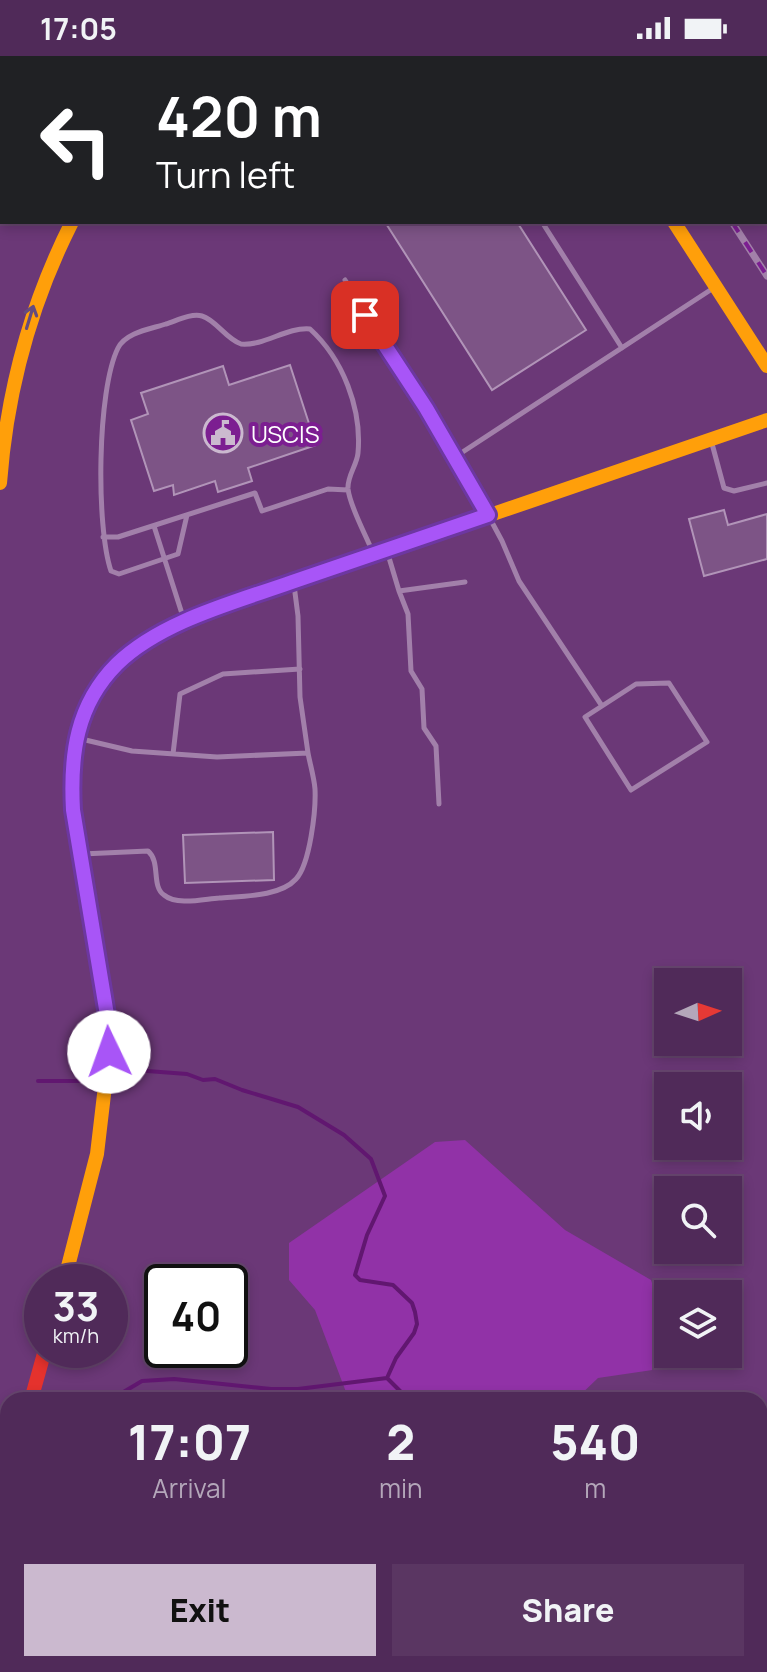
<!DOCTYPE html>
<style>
body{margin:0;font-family:Manrope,sans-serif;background:#5a3662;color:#f1f3f6;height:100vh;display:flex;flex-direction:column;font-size:30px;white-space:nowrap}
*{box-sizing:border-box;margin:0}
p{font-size:26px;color:#b4a7ba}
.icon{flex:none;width:44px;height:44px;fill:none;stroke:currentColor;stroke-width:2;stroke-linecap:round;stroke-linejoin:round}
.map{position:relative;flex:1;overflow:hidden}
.drawer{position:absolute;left:0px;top:1336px;width:768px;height:280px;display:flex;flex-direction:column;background:#502a59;border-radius:24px 24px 0 0;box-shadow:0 4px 12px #0003,0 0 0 2px #67466f}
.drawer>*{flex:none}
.hud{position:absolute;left:0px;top:0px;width:768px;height:168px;box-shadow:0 4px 12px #0003,0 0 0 2px #67466f;background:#202124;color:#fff;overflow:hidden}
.needle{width:52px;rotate:87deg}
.fabs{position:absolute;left:654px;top:912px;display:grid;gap:16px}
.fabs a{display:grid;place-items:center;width:88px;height:88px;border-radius:0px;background:#502a59;box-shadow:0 4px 12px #0003,0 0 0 2px #67466f;font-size:40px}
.speed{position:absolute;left:24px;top:1208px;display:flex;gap:16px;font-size:40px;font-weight:700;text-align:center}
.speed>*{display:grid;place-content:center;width:104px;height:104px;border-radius:50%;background:#502a59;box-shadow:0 4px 12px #0003,0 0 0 2px #67466f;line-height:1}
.speed small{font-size:20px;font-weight:400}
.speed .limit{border:4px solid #111;border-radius:12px;background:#fff;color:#111}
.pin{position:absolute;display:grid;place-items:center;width:68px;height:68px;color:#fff;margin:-34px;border-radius:16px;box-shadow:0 4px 12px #0006}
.me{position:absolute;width:88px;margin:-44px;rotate:357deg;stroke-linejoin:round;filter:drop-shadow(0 0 6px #0008)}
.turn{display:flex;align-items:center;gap:28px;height:168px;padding:0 24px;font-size:36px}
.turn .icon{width:104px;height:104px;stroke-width:2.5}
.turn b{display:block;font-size:56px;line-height:68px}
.eta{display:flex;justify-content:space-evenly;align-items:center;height:136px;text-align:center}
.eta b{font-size:48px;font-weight:800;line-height:56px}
.action{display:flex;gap:16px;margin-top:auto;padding:16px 24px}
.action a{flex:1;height:92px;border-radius:0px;background:#cbb9cf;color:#111;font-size:32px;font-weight:800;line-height:92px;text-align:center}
.action a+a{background:#5a3662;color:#f1f3f6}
.status{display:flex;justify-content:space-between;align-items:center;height:56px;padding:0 40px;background:#502a59;direction:ltr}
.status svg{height:22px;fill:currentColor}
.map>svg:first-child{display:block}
.green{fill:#9132a7}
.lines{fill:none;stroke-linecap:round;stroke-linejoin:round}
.stream{stroke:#611770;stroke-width:4}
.building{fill:#7d5486;stroke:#b194b8;stroke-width:2}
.lane{stroke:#a280aa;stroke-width:5}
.street{stroke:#a280aa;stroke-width:11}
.fast{stroke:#30b455;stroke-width:14}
.slow{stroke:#ff9f0a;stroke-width:14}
.jam{stroke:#e5322d;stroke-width:14}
.rail-casing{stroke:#a280a9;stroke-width:7}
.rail{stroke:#7c1e91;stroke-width:4;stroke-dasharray:12;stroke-linecap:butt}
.oneway{stroke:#654b7f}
.route-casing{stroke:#6d37a1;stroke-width:20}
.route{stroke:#a855f7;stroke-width:14}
.labels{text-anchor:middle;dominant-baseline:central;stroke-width:8;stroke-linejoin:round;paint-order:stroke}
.poi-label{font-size:24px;fill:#fff;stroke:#7c1e91;text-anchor:start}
</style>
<div class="status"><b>17:05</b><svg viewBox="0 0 49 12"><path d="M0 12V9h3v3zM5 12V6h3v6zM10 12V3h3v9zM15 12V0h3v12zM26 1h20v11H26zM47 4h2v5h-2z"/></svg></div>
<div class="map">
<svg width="767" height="1616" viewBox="0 0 767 1616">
<rect width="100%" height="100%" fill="#6b3877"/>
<path class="green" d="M465 1084 565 1174 651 1224 663 1261 666 1312 598 1322 575 1344H349L315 1254 289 1224V1187L435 1086Z
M760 1446 767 1449V1616H586L551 1608H760Z"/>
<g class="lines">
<path class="stream" d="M134 1014 187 1018 203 1024 215 1023 242 1034 298 1051 344 1079 371 1103 385 1140 367 1179 355 1219 360 1224 393 1229 412 1247 415 1256 417 1268 414 1277 396 1302 387 1322
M38 1025H83
M110 1344 142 1325 174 1323 271 1333H298L387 1322 403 1338 419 1344
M760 1531 767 1532"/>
</g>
<path class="building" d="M385 166H517L586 274 492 334Z
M290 309 316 389 248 412 252 425 218 436 215 425 174 439 173 429 154 435 131 364 148 358 141 337 223 310 229 329Z
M724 454 728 469 767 458V503L704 520 689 463Z
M273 776 274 824 185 827 183 779Z"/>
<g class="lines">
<path class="lane" d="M513 2 516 0
M542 166 622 292
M345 224 465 416 502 485 519 525 602 650
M711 384 724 432 734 435 767 427
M455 401 715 231
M187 459 178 498 119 518 111 515C96 471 97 334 118 292 126 276 151 273 166 268 176 265 191 257 202 260 216 264 226 283 241 288 265 290 286 271 310 273 343 303 362 353 358 397 357 409 347 420 348 433 350 451 366 479 373 497
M154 470 184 564
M103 481H118L255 437 262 455 328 433 348 434
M387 495 399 535 465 526
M399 535 408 558 411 615 422 633 424 672 436 690 439 748
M669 627 707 686 631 734 585 661 636 628Z
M77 682 132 695 217 701 308 697 300 641 298 560 294 529
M173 698 180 638 223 618 300 613
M82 798 148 795C161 806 151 830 164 839 177 850 204 843 219 842 241 840 280 841 296 823 310 808 316 754 315 733 314 721 310 708 308 697"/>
<path class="street" d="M269 1608V1616
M75 1616 79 1608"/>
<path class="fast" d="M566 0 568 2
M208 2 209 0"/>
<path class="slow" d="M154 2 158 0
M674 166 767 310
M0 427C7 334 30 249 72 166
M432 479 767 364
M64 1226 97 1098 109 996 107 959 73 754 72 703 76 681 97 634 116 609
M0 1459 8 1429"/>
<path class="jam" d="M35 0 38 2
M116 609 144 586 199 559 432 479
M31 1344 45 1294"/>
<defs>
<path id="rail" d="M625 0 626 2
M732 166 767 220"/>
</defs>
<use href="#rail" class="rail-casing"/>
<use href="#rail" class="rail"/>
</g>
<defs><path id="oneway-shaft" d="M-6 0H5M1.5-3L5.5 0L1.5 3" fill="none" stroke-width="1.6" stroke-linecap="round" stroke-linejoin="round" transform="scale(2)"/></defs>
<use class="oneway" href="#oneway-shaft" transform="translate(30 261) rotate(-73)"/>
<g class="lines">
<defs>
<path id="route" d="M109 996 107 959 73 754C70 699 76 649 117 608 161 565 236 546 292 526 357 504 423 481 488 459L426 352 365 259"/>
</defs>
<use href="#route" class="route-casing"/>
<use href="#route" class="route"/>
</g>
<defs>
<symbol id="civic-ring" viewBox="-11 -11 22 22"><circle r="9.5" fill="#7c1e91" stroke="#cbb9cf" stroke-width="1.5"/><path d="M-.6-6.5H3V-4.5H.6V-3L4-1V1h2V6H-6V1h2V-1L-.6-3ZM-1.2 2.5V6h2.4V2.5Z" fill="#cbb9cf"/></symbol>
</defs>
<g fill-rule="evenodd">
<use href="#civic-ring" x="201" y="355" width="44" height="44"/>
</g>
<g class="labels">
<g class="poi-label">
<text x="251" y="377">USCIS</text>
</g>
</g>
</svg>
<div class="fabs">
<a><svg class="needle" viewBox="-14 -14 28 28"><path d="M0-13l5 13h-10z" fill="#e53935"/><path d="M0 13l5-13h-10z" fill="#b4a7ba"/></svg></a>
<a><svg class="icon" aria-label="sound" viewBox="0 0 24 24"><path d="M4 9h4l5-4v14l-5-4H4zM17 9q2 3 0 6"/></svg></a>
<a><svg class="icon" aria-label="search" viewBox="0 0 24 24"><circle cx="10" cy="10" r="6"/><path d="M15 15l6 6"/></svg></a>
<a><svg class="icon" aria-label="layers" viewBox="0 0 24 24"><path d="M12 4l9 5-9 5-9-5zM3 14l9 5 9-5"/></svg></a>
</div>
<div class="speed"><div>33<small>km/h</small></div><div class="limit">40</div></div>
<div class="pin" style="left:365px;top:259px;background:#d93025"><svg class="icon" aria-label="arrive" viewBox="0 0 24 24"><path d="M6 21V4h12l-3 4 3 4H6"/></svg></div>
<svg class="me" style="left:109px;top:996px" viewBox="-20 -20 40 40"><circle r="19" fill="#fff"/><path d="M0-13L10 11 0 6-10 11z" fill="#a855f7"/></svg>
<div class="hud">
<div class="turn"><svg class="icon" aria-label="left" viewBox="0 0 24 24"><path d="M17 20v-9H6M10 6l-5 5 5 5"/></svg><div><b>420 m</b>Turn left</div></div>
</div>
<section class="drawer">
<div class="eta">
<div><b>17:07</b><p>Arrival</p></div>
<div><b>2</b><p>min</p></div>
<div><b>540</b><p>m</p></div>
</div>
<div class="action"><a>Exit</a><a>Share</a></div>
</section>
</div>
